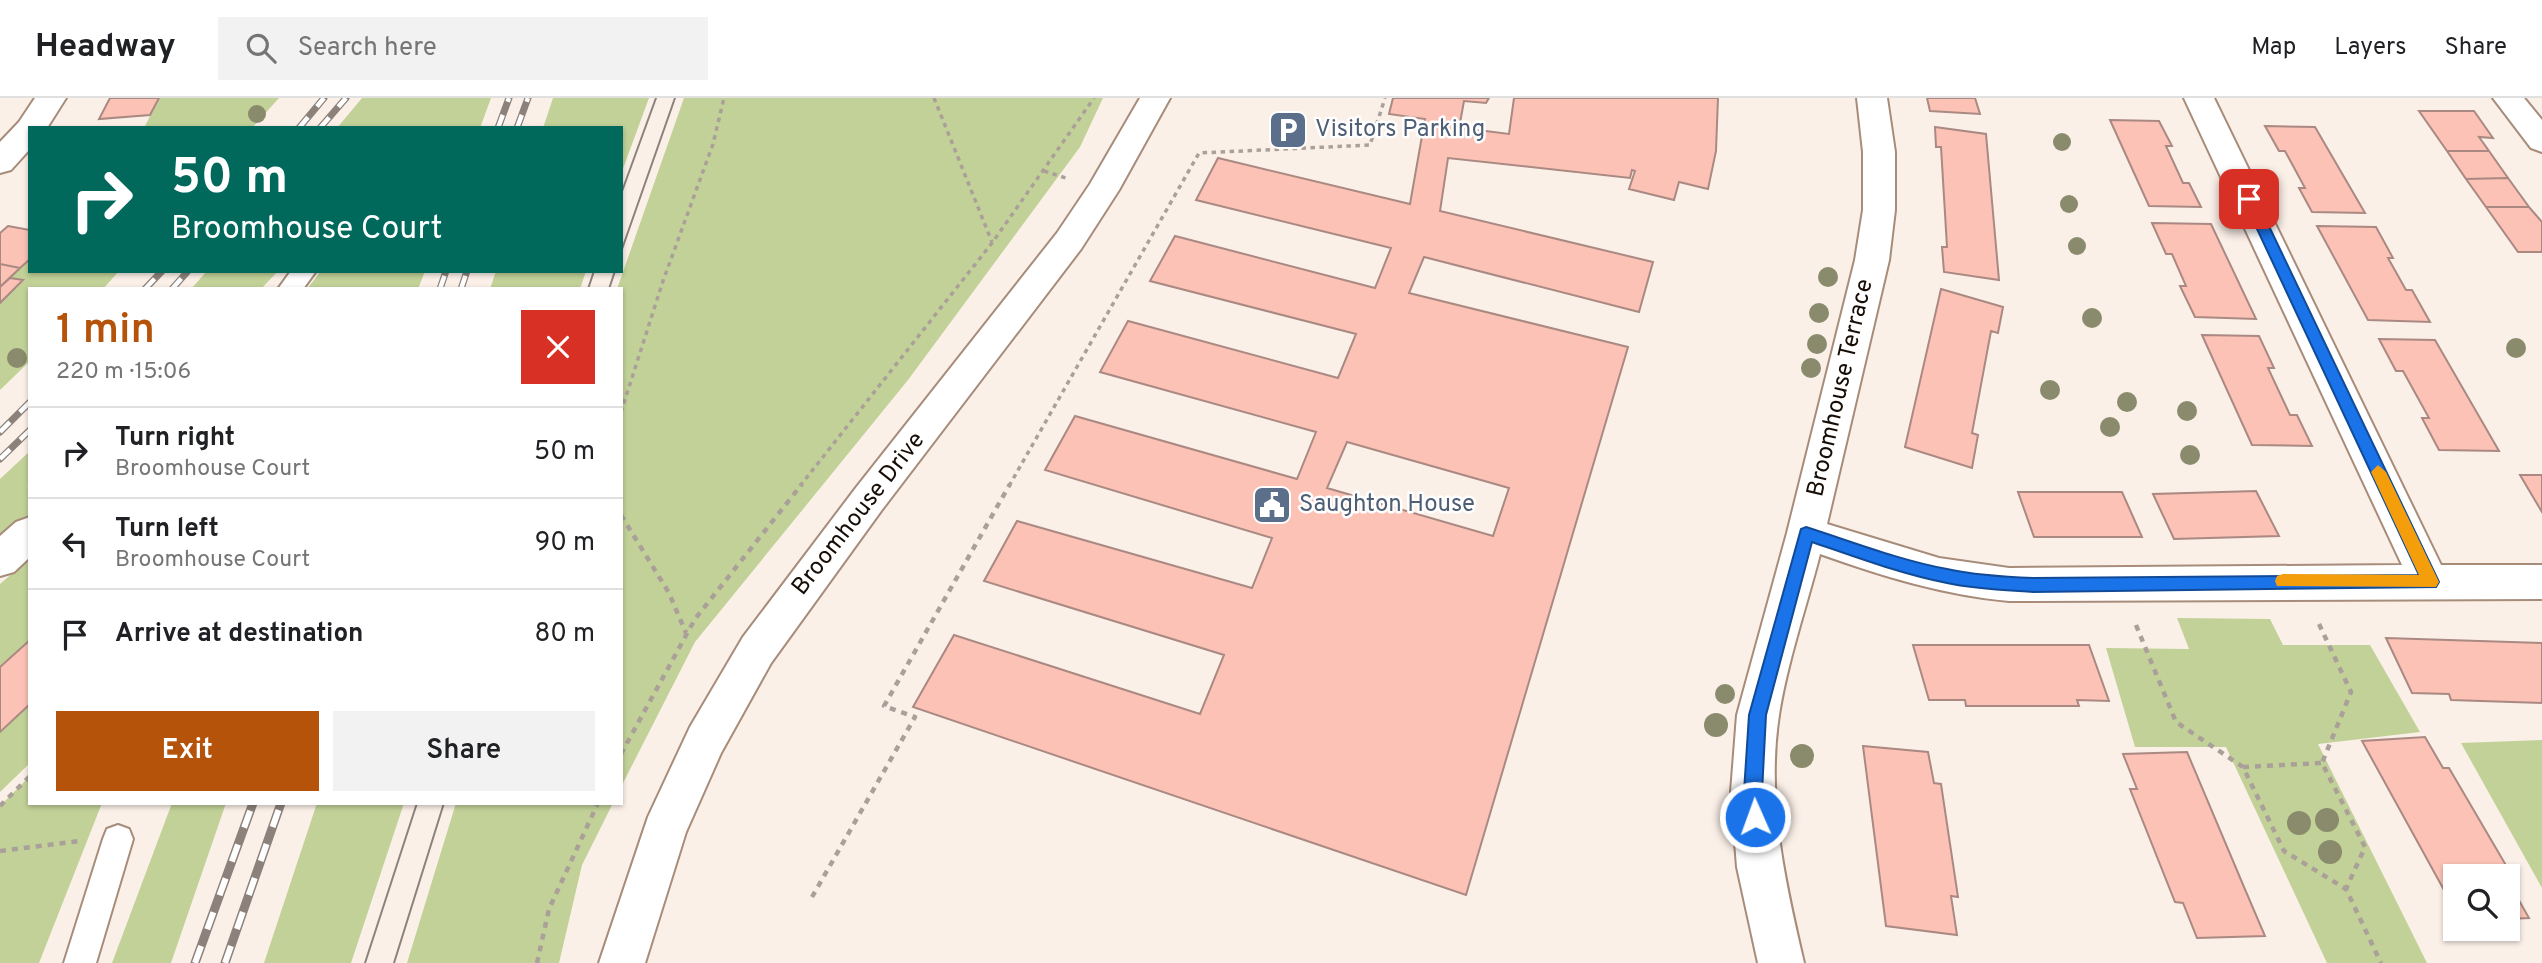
<!DOCTYPE html>
<meta charset="utf-8">
<style>
body{margin:0;font-family:Overpass,sans-serif;background:#f2f2f2;color:#202124;height:100vh;display:flex;flex-direction:column;font-size:26px;white-space:nowrap}
*{box-sizing:border-box;margin:0}
p{font-size:23px;color:#757577}
.icon{flex:none;width:38px;height:38px;fill:none;stroke:currentColor;stroke-width:2;stroke-linecap:round;stroke-linejoin:round}
.map{position:relative;flex:1;overflow:hidden}
.sheet{position:absolute;left:28px;top:189px;width:595px;height:518px;display:flex;flex-direction:column;background:#fff;border-radius:0px;box-shadow:0 2px 5px #0004}
.sheet>*{flex:none}
.banner{position:absolute;left:28px;top:28px;width:595px;height:147px;border-radius:0px;box-shadow:0 2px 5px #0004;background:#00695c;color:#fff;overflow:hidden}
.controls{position:absolute;left:2443px;top:766px;display:grid;gap:14px}
.controls a{display:grid;place-items:center;width:77px;height:77px;border-radius:0px;background:#fff;box-shadow:0 2px 5px #0004;font-size:35px}
.pin{position:absolute;display:grid;place-items:center;width:60px;height:60px;color:#fff;margin:-30px;border-radius:14px;box-shadow:0 4px 10px #0006}
.me{position:absolute;width:77px;margin:-38px;rotate:358deg;stroke-linejoin:round;filter:drop-shadow(0 0 5px #0008)}
.turn{display:flex;align-items:center;gap:24px;height:147px;padding:0 28px;font-size:32px}
.turn .icon{width:91px;height:91px;stroke-width:2.5}
.turn b{display:block;font-size:49px;line-height:60px}
.round{display:grid;place-items:center;flex:none;width:74px;height:74px;border-radius:0px;background:#f2f2f2}
.headline{display:flex;align-items:center;justify-content:space-between;height:119px;padding:0 28px}
h1{font-size:42px;font-weight:600;line-height:52px;color:#b45309}
.button{display:flex;gap:14px;margin-top:auto;padding:14px 28px}
.button a{flex:1;height:80px;border-radius:0px;background:#b45309;color:#fff;font-size:28px;font-weight:600;line-height:80px;text-align:center}
.button a+a{background:#f2f2f2;color:#202124}
ul{padding:0;list-style:none}
li{display:flex;align-items:center;gap:21px;height:91px;padding:0 28px;border-top:2px solid #e0e0e0}
li div{flex:1}
li b{display:block;font-size:26px}
li em{font-style:normal}
header{display:flex;align-items:center;gap:42px;box-sizing:border-box;height:98px;padding:0 35px;background:#fff;border-bottom:2px solid #e0e0e0}
header strong{font-size:33px}
nav{display:flex;gap:38px;margin-inline-start:auto;font-size:24px}
.search{width:490px;height:63px;background:#f2f2f2;display:flex;align-items:center;gap:18px;box-sizing:border-box;padding:0 24px;border-radius:0px;color:#757577;font-size:26px}
.map>svg:first-child{display:block}
.green{fill:#c1d198}
.building{fill:#fbc2b5;stroke:#aa8982;stroke-width:2;fill-rule:evenodd}
.lines{fill:none;stroke-linecap:round;stroke-linejoin:round}
.service-casing{stroke:#a78c7a;stroke-width:4}
.minor-casing{stroke:#a78c7a;stroke-width:4}
.tertiary-casing{stroke:#a78c7a;stroke-width:4}
.path-far1{stroke:#aba099;stroke-width:3.5;stroke-dasharray:4.5 4.5;stroke-linecap:butt}
.path{stroke:#aba099;stroke-width:4.5;stroke-dasharray:6 6;stroke-linecap:butt}
.service{fill:#fff;fill-rule:evenodd}
.minor{fill:#fff;fill-rule:evenodd}
.tertiary{fill:#fff;fill-rule:evenodd}
.tram{stroke:#8c827b;stroke-width:2}
.rail-far1-casing{stroke:#8c827b;stroke-width:7}
.rail-casing{stroke:#8c827b;stroke-width:9}
.rail-far1{stroke:#fff;stroke-width:4.5;stroke-dasharray:14;stroke-linecap:butt}
.rail{stroke:#fff;stroke-width:6;stroke-dasharray:18;stroke-linecap:butt}
.tree{fill:#8a8a6c}
.route{fill:#1a73e8;stroke:#114b97;stroke-width:2}
.slow{fill:#f59e0b}
.labels{text-anchor:middle;dominant-baseline:central;stroke-width:5;stroke-linejoin:round;paint-order:stroke}
.service-label{font-size:24px;fill:#4e5e75;stroke:#fff;text-anchor:start}
.street-label{font-size:24px;fill:#170d07;stroke:#fff}
</style>
<header>
<strong>Headway</strong>
<div class="search"><svg class="icon" aria-label="search" viewBox="0 0 24 24"><circle cx="10" cy="10" r="6"/><path d="M15 15l6 6"/></svg>Search here</div>
<nav><a>Map</a><a>Layers</a><a>Share</a></nav>
</header>
<div class="map">
<svg width="2542" height="865" viewBox="0 0 2542 865">
<rect width="100%" height="100%" fill="#fbf0e8"/>
<path class="green" d="M159 0H279L252 30H144Z
M362 0H491L480 30H337Z
M553 0H649L621 76V30H543Z
M684 0H1103L1080 49 908 282 695 544 621 689V191H617Z
M30 161V173H119L103 191H30V263L0 292V205L23 183 10 180Z
M207 173H278L261 191H191Z
M321 173H425L418 191H307Z
M496 173H586L580 191H490Z
M30 353V386L27 389 30 390V416L0 442V381Z
M30 460V665L0 694V486Z
M2177 520 2270 521 2283 547H2370L2420 634 2318 646 2427 865H2327L2226 649H2135L2106 550 2189 551Z
M2542 642V790L2461 645Z
M30 678V705H102L39 865H0V708Z
M172 705H226L171 865H112Z
M317 705H404L351 865H264Z
M456 705H613L582 767 559 865H407Z"/>
<path class="building" d="M110 0H159L150 17 99 21Z
M1393 0H1489L1486 5 1464 3 1460 25 1454 24V29L1509 36 1514 0H1718L1716 53 1708 91 1679 84 1674 102 1629 91 1635 73 1632 72 1630 80 1448 60 1440 113 1653 164 1639 214 1424 159 1409 195 1628 249 1466 797 913 609 954 537 1200 616 1224 557 984 483 1017 423 1252 490 1272 440 1045 372 1075 318 1297 381 1316 334 1100 274 1128 223 1338 280 1356 236 1150 183 1175 138 1375 190 1391 150 1196 102 1218 60 1410 106 1425 21 1389 16ZM1347 344 1509 390 1493 438 1327 390Z
M1927 0H1975L1980 16 1930 13Z
M2419 13H2474L2493 40 2479 39 2489 53H2447Z
M2110 22 2159 23 2172 48H2166L2183 85H2189L2201 109 2149 108Z
M2265 28 2315 29 2365 115 2312 114 2299 90H2305L2285 53H2279Z
M1935 29 1986 36 1999 182 1944 174 1942 149H1947L1941 49H1936Z
M2447 53H2489L2508 80 2466 81Z
M2508 80 2529 109H2486L2466 81Z
M2486 109H2529L2542 124V154H2518Z
M2152 125 2211 126 2256 221 2195 219 2180 188H2186L2172 156H2166Z
M8 128 30 132V161L20 170 0 166V135Z
M2317 128 2376 129 2393 160H2388L2406 192H2412L2430 224 2368 222Z
M0 166 20 170 0 189Z
M10 180 23 182 0 205V189Z
M1941 191 2003 209 1998 235 1991 233 1972 335 1978 337 1972 370 1905 349Z
M2202 237 2259 238 2274 270H2268L2290 317H2297L2312 348 2252 347Z
M2379 241 2435 242 2499 353 2439 352 2422 320H2429L2403 273H2396Z
M2520 377H2542V414L2539 409Z
M2256 393 2279 438 2174 441 2153 396Z
M2018 394H2122L2142 439H2034Z
M2386 540 2542 545V605L2451 602 2449 596 2412 595Z
M30 542V606L0 634V569Z
M1913 547H2089L2109 603 2077 602 2079 608H1966L1965 602H1929Z
M2425 639 2443 670H2449L2514 781 2508 782V779H2455V812L2362 643Z
M1863 648 1928 654 1934 685 1941 686 1958 799 1951 798 1957 837 1886 828Z
M2187 654 2244 789 2265 838 2197 840 2183 805 2175 804 2130 691H2137L2123 656Z
M2508 783 2529 820 2508 821Z"/>
<g class="lines">
<defs>
<path id="service" d="M291 173H316L303 191H278Z
M118 727 129 731 133 741 96 865H64L103 741 107 731Z"/>
<path id="minor" d="M35 0H66L47 30H30V51L11 72 0 75V44L19 24Z
M1857 0H1887L1895 54V112L1889 162 1827 426 1939 460 2009 470 2402 467 2184 0H2214L2441 467H2542V501L2009 503C1943 497 1882 478 1820 456 1807 507 1787 565 1779 617 1766 701 1785 784 1804 865H1758L1737 769 1731 694 1737 617 1787 435 1855 162 1863 112V54Z
M2493 0H2524L2542 22V54L2531 50Z
M30 419V459L14 474 0 478V438L16 424Z"/>
<path id="tertiary" d="M1140 0H1170L1119 92 1081 151 881 413 771 565 721 655 686 734 645 865H599L648 719 690 629 743 539 855 391 1057 135 1090 86Z"/>
</defs>
<use href="#service" class="service-casing"/>
<use href="#minor" class="minor-casing"/>
<use href="#tertiary" class="tertiary-casing"/>
<path class="path-far1" d="M934 0 992 144
M1044 73 1066 80
M621 314 663 183 713 46 724 0
M800 388 992 145 1094 0
M1009 388 1199 55 1370 47 1385 0"/>
<path class="path" d="M621 417 669 495 686 535
M2319 526 2351 594 2322 665 2365 749 2346 791
M2136 527 2176 624 2243 669 2284 753 2346 791 2381 865
M621 656 695 521 802 386
M2243 669 2322 665
M0 708 30 678
M0 753 79 743
M812 799 915 619 884 608 1010 386
M537 865 549 811 598 705"/>
<use href="#service" class="service"/>
<use href="#minor" class="minor"/>
<use href="#tertiary" class="tertiary"/>
<path class="tram" d="M621 96 656 0
M621 154 675 0
M588 191 594 173
M609 191 615 173
M365 865 417 705
M394 865 444 705"/>
<defs>
<path id="rail-far1" d="M299 30 324 0
M320 30 346 0
M498 30 509 0
M517 30 528 0
M145 191 162 173
M172 191 188 173
M440 191 446 173
M461 191 467 173
M0 334 30 304
M0 361 30 332"/>
<path id="rail" d="M195 865 253 705
M225 865 281 705"/>
</defs>
<use href="#rail-far1" class="rail-far1-casing"/>
<use href="#rail" class="rail-casing"/>
<use href="#rail-far1" class="rail-far1"/>
<use href="#rail" class="rail"/>
</g>
<g class="tree">
<circle cx="257" cy="16" r="9"/>
<circle cx="2062" cy="44" r="9"/>
<circle cx="2069" cy="106" r="9"/>
<circle cx="2077" cy="148" r="9"/>
<circle cx="1828" cy="179" r="10"/>
<circle cx="1819" cy="215" r="10"/>
<circle cx="2092" cy="220" r="10"/>
<circle cx="1817" cy="246" r="10"/>
<circle cx="2516" cy="250" r="10"/>
<circle cx="17" cy="260" r="10"/>
<circle cx="1811" cy="270" r="10"/>
<circle cx="2050" cy="292" r="10"/>
<circle cx="2127" cy="304" r="10"/>
<circle cx="2187" cy="313" r="10"/>
<circle cx="2110" cy="329" r="10"/>
<circle cx="2190" cy="357" r="10"/>
<circle cx="1725" cy="596" r="10"/>
<circle cx="1716" cy="627" r="12"/>
<circle cx="1802" cy="658" r="12"/>
<circle cx="2327" cy="722" r="12"/>
<circle cx="2299" cy="725" r="12"/>
<circle cx="2330" cy="754" r="12"/>
</g>
<path class="route" d="M2249 96 2256 101 2439 484 2436 489 2033 494C2004 492 1975 491 1947 485 1901 476 1856 459 1812 444L1766 617 1762 694 1764 719 1761 725 1755 727 1748 725 1744 694 1749 617 1801 431 1806 429C1853 444 1899 462 1947 471 1975 477 2004 479 2033 480L2419 477 2243 101Z"/>
<path class="slow" d="M2378 367 2386 374 2439 484 2436 489 2277 488 2275 483 2277 478 2283 476 2419 477 2371 374Z"/>
<defs>
<symbol id="parking-square" viewBox="-11 -11 22 22"><rect x="-9" y="-9" width="18" height="18" rx="4" fill="#5c6f8a" stroke="#fff"/><path d="M-3.5-5.5H1a3.5 3.5 0 0 1 0 7H-1V5.5H-3.5ZM-1-3.4V-.6H.8a1.4 1.4 0 0 0 0-2.8Z" fill="#fff"/></symbol>
<symbol id="civic-square" viewBox="-11 -11 22 22"><rect x="-9" y="-9" width="18" height="18" rx="4" fill="#5c6f8a" stroke="#fff"/><path d="M-.6-6.5H3V-4.5H.6V-3L4-1V1h2V6H-6V1h2V-1L-.6-3ZM-1.2 2.5V6h2.4V2.5Z" fill="#fff"/></symbol>
</defs>
<g fill-rule="evenodd">
<use href="#parking-square" x="1266" y="10" width="44" height="44"/>
<use href="#civic-square" x="1250" y="385" width="44" height="44"/>
</g>
<g class="labels">
<g class="service-label">
<text x="1315" y="32">Visitors Parking</text>
<text x="1299" y="407">Saughton House</text>
</g>
<g class="street-label">
<text transform="translate(1841 290) rotate(-77)">Broomhouse Terrace</text>
<text transform="translate(859 416) rotate(-52)">Broomhouse Drive</text>
</g>
</g>
</svg>
<div class="controls">
<a><svg class="icon" aria-label="search" viewBox="0 0 24 24"><circle cx="10" cy="10" r="6"/><path d="M15 15l6 6"/></svg></a>
</div>
<div class="pin" style="left:2249px;top:101px;background:#d93025"><svg class="icon" aria-label="arrive" viewBox="0 0 24 24"><path d="M6 21V4h12l-3 4 3 4H6"/></svg></div>
<svg class="me" style="left:1755px;top:719px" viewBox="-20 -20 40 40"><circle r="17" fill="#1a73e8" stroke="#fff" stroke-width="3"/><path d="M0-11L8 9 0 5-8 9z" fill="#fff"/></svg>
<div class="banner">
<div class="turn"><svg class="icon" aria-label="right" viewBox="0 0 24 24"><path d="M7 20v-9h11M14 6l5 5-5 5"/></svg><div><b>50 m</b>Broomhouse Court</div></div>
</div>
<section class="sheet">
<div class="headline"><div><h1>1 min</h1><p>220 m · 15:06</p></div><a class="round" style="background:#d93025;color:#fff"><svg class="icon" aria-label="close" viewBox="0 0 24 24"><path d="M6 6l12 12M18 6L6 18"/></svg></a></div>
<ul>
<li><svg class="icon" aria-label="right" viewBox="0 0 24 24"><path d="M7 20v-9h11M14 6l5 5-5 5"/></svg><div><b>Turn right</b><p>Broomhouse Court</p></div><em>50 m</em></li>
<li><svg class="icon" aria-label="left" viewBox="0 0 24 24"><path d="M17 20v-9H6M10 6l-5 5 5 5"/></svg><div><b>Turn left</b><p>Broomhouse Court</p></div><em>90 m</em></li>
<li><svg class="icon" aria-label="arrive" viewBox="0 0 24 24"><path d="M6 21V4h12l-3 4 3 4H6"/></svg><div><b>Arrive at destination</b></div><em>80 m</em></li>
</ul>
<div class="button"><a>Exit</a><a>Share</a></div>
</section>
</div>
